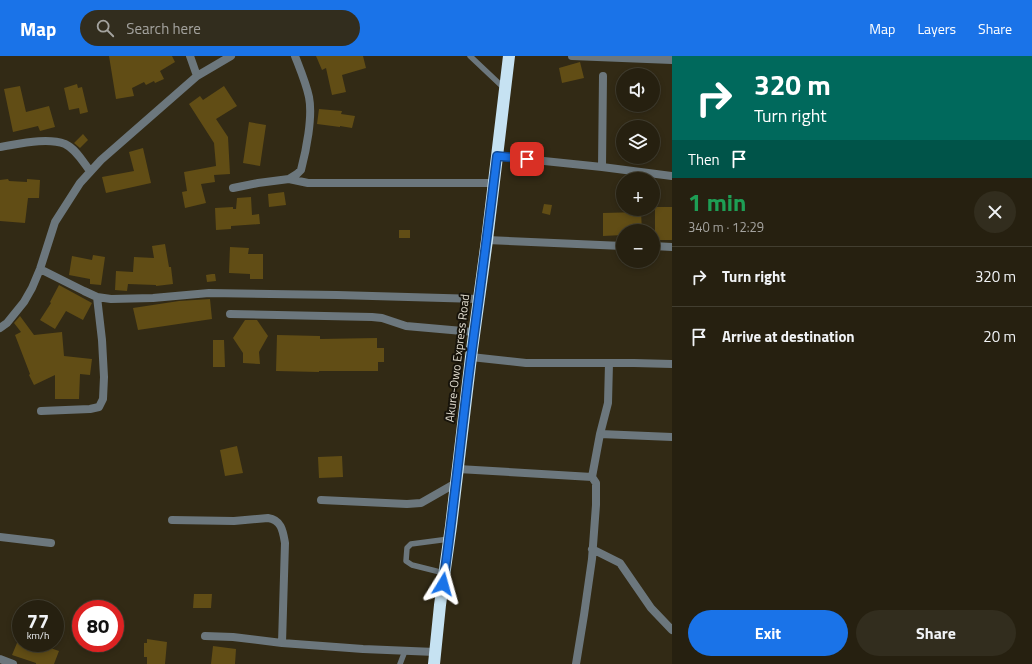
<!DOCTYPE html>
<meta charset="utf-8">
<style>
body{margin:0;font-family:"Titillium Web",sans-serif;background:#322d1e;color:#f1f3f6;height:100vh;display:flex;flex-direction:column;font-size:15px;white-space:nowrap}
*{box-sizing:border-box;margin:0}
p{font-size:13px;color:#a4a39f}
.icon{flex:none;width:22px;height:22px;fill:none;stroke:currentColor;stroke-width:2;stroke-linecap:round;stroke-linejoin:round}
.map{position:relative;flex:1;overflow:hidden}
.sheet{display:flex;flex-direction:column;background:#262010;width:360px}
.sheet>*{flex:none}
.hud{background:#00695c;color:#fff;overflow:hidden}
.fabs{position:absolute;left:616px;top:12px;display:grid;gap:8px}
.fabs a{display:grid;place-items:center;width:44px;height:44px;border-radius:50%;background:#262010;box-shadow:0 2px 6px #0003,0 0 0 1px #423e30;font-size:20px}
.speed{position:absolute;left:12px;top:544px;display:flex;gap:8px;font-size:20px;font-weight:700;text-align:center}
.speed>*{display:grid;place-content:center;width:52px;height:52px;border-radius:50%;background:#262010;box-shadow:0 2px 6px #0003,0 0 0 1px #423e30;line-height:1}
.speed small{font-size:10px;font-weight:400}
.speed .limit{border:6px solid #d22;background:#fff;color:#111}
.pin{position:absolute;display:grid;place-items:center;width:34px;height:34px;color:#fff;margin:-17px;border-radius:8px;box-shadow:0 2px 6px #0006}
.me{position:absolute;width:44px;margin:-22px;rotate:8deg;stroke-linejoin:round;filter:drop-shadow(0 0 3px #0008)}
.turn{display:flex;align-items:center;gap:14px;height:84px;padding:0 16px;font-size:18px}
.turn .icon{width:52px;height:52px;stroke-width:2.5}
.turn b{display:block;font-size:28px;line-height:34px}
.then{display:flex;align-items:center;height:38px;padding:0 16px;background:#0003;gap:8px;font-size:15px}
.round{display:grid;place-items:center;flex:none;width:42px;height:42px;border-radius:21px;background:#322d1e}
.head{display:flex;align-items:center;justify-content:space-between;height:68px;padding:0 16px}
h1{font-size:24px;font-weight:700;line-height:30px;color:#1e9e55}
.button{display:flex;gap:8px;margin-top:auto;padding:8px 16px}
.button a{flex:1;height:46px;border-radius:24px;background:#1a73e8;color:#fff;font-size:16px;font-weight:700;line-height:46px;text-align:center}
.button a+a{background:#322d1e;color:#f1f3f6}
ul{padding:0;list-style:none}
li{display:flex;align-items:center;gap:12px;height:60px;padding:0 16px;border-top:1px solid #423e30}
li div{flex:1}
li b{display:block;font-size:15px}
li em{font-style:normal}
header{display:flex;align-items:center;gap:24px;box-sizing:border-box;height:56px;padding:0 20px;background:#1a73e8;color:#fff}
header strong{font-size:19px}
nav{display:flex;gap:22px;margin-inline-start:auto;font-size:14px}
.search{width:280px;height:36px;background:#322d1e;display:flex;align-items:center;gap:10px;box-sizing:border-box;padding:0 14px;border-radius:22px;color:#a4a39f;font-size:15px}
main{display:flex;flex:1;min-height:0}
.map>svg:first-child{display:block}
.building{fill:#614d15}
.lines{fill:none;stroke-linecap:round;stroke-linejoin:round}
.lane{stroke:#6c777d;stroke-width:5.5}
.street{stroke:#6c777d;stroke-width:8}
.highway{stroke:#c6e2f2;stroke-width:12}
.route-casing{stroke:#114b97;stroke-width:10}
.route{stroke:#1a73e8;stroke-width:7}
.labels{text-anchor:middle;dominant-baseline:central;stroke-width:4;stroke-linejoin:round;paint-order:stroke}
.street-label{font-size:12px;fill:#e1dccf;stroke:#17130a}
</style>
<header>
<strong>Map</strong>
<div class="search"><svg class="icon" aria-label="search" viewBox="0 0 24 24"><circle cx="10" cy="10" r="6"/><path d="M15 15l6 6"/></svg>Search here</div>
<nav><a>Map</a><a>Layers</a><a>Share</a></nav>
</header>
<main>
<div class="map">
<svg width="672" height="608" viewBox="0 0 672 608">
<rect width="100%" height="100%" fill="#322a15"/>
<path class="building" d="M109 0H172L175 6 160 15 164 23 155 27 154 25 146 29 144 26 132 32 134 40 116 43Z
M316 0H363L366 12 342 19 346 36 332 39 326 12 322 14Z
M580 6 584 22 562 27 559 12Z
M77 28 78 32 82 31 88 56 80 58 79 52 69 54 64 32Z
M20 30 26 56 49 50 55 71 40 75 38 70 13 76 4 33Z
M224 30 237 50 216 63 228 81 230 118 214 119 215 126 201 128 206 147 185 152 182 136 187 135 184 116 216 110 214 87 189 48 200 40 203 44Z
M319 53 342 55 341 58 355 60 352 72 340 70V71L317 68Z
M249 66 266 69 260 110 243 107Z
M83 78 88 84 80 92 74 87Z
M143 92 151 127 106 137 102 121 134 115 129 96Z
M8 123 9 125 27 126V123L40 124 39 142H28L25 167 0 165V124Z
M284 136 286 149 269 151 268 138Z
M251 141 252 159 259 158 260 168 231 170V173L216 174 215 152 233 151V153H236L237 142Z
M544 148 552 149 550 159 542 157Z
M655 151H672V184H655Z
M641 156 642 175H623V179L603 180V157Z
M399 174H410V182H399Z
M165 188 169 211H171L173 228 156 230V229L128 228 127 235 115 234 116 215 133 216 134 201 154 202 152 190Z
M230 191 249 192 248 198H263V223H250V218L229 217Z
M93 199 105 201 101 229 90 228V223L69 219 72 200 92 204Z
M212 218H215L216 225 207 226 206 219Z
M59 229 92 247 83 264 66 255 55 273 40 264 51 247 50 246Z
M210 243 212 263 138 274 133 252 179 245Z
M20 260 34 279 62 276 64 300 92 303 90 319 80 318 79 343H55V319L34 329 29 319 30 318 15 279 21 276 14 267Z
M245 264H257L268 280 259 296 260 308 243 307V297L233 282Z
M277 279 320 280V283L377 282V292H384V306H378V315H319V316L276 315Z
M213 284H224L225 311H213Z
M237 390 243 417 225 420 220 394Z
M342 400 343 421 319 422 318 401Z
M194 538H212L211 552H193Z
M147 583 167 586 165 608H147V601H144V587H147Z
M17 587H36L59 595 54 608H36V607L12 599Z
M213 590 236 593 235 608H211Z"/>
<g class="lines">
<path class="lane" d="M470 0 505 33
M444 517 412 509 406 505 407 492 411 488 449 483
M400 608 405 595"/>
<path class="street" d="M190 0 197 20
M572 0 672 4
M0 91C19 88 47 81 65 88 76 93 83 106 90 115
M497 100 602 111 603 20
M602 111 672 120
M289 123 308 127H494
M233 132 258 127 289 123 297 118 301 114C306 95 313 61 309 41 306 27 300 13 295 0
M487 184 623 190
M653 190 672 191
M40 213 84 235 97 241 111 243 153 242 209 237 337 239 479 243
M230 258 372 261 382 262 406 270 474 276
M0 272 7 267 24 246 32 232 40 213 55 166 80 127 101 104 197 20 231 0
M471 301 526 307H634L672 308
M41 355 90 353 99 351 103 343 104 321 102 284 97 241
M600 378 672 381
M458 413 592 421 596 427V449L592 503 584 559 576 608
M592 421 600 378 608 347 609 307
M321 444 407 448 421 447 456 427
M172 464 234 465 268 462C282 464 283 476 285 487L282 587
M0 481 51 487
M592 493 620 507 651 552 672 574
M205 580 233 581 282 587 363 593 435 596
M0 603 13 608"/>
<path class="highway" d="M434 608 440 549 451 470 471 301 487 184 509 0"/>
</g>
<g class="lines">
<defs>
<path id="route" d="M443 528C454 452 461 377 471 301 480 234 489 167 497 100L527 103"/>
</defs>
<use href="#route" class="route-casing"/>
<use href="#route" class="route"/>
</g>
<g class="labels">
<g class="street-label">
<text transform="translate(457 302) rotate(-83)">Akure-Owo Express Road</text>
</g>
</g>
</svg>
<div class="fabs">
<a><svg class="icon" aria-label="sound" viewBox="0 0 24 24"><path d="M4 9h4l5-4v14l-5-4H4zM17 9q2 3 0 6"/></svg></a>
<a><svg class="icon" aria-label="layers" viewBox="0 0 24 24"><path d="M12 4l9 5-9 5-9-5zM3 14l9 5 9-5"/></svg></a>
<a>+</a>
<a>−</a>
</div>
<div class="speed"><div>77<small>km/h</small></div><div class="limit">80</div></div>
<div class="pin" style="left:527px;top:103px;background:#d93025"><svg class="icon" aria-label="arrive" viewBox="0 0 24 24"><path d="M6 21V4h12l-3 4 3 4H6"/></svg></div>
<svg class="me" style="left:443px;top:528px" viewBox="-20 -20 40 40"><path d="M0-17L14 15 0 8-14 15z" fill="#1a73e8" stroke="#fff" stroke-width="4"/></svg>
</div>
<section class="sheet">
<div class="hud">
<div class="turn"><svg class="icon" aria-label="right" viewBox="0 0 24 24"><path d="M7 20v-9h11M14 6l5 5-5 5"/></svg><div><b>320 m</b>Turn right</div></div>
<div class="then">Then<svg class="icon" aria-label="arrive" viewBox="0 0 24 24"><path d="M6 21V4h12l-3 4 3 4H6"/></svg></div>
</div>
<div class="head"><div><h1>1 min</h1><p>340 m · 12:29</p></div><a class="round"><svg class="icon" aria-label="close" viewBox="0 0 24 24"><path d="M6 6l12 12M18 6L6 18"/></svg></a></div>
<ul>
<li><svg class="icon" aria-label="right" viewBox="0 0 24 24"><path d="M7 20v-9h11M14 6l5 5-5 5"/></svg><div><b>Turn right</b></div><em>320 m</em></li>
<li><svg class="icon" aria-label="arrive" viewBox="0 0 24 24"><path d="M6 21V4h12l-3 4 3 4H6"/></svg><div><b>Arrive at destination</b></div><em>20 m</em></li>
</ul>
<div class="button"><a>Exit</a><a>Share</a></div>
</section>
</main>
